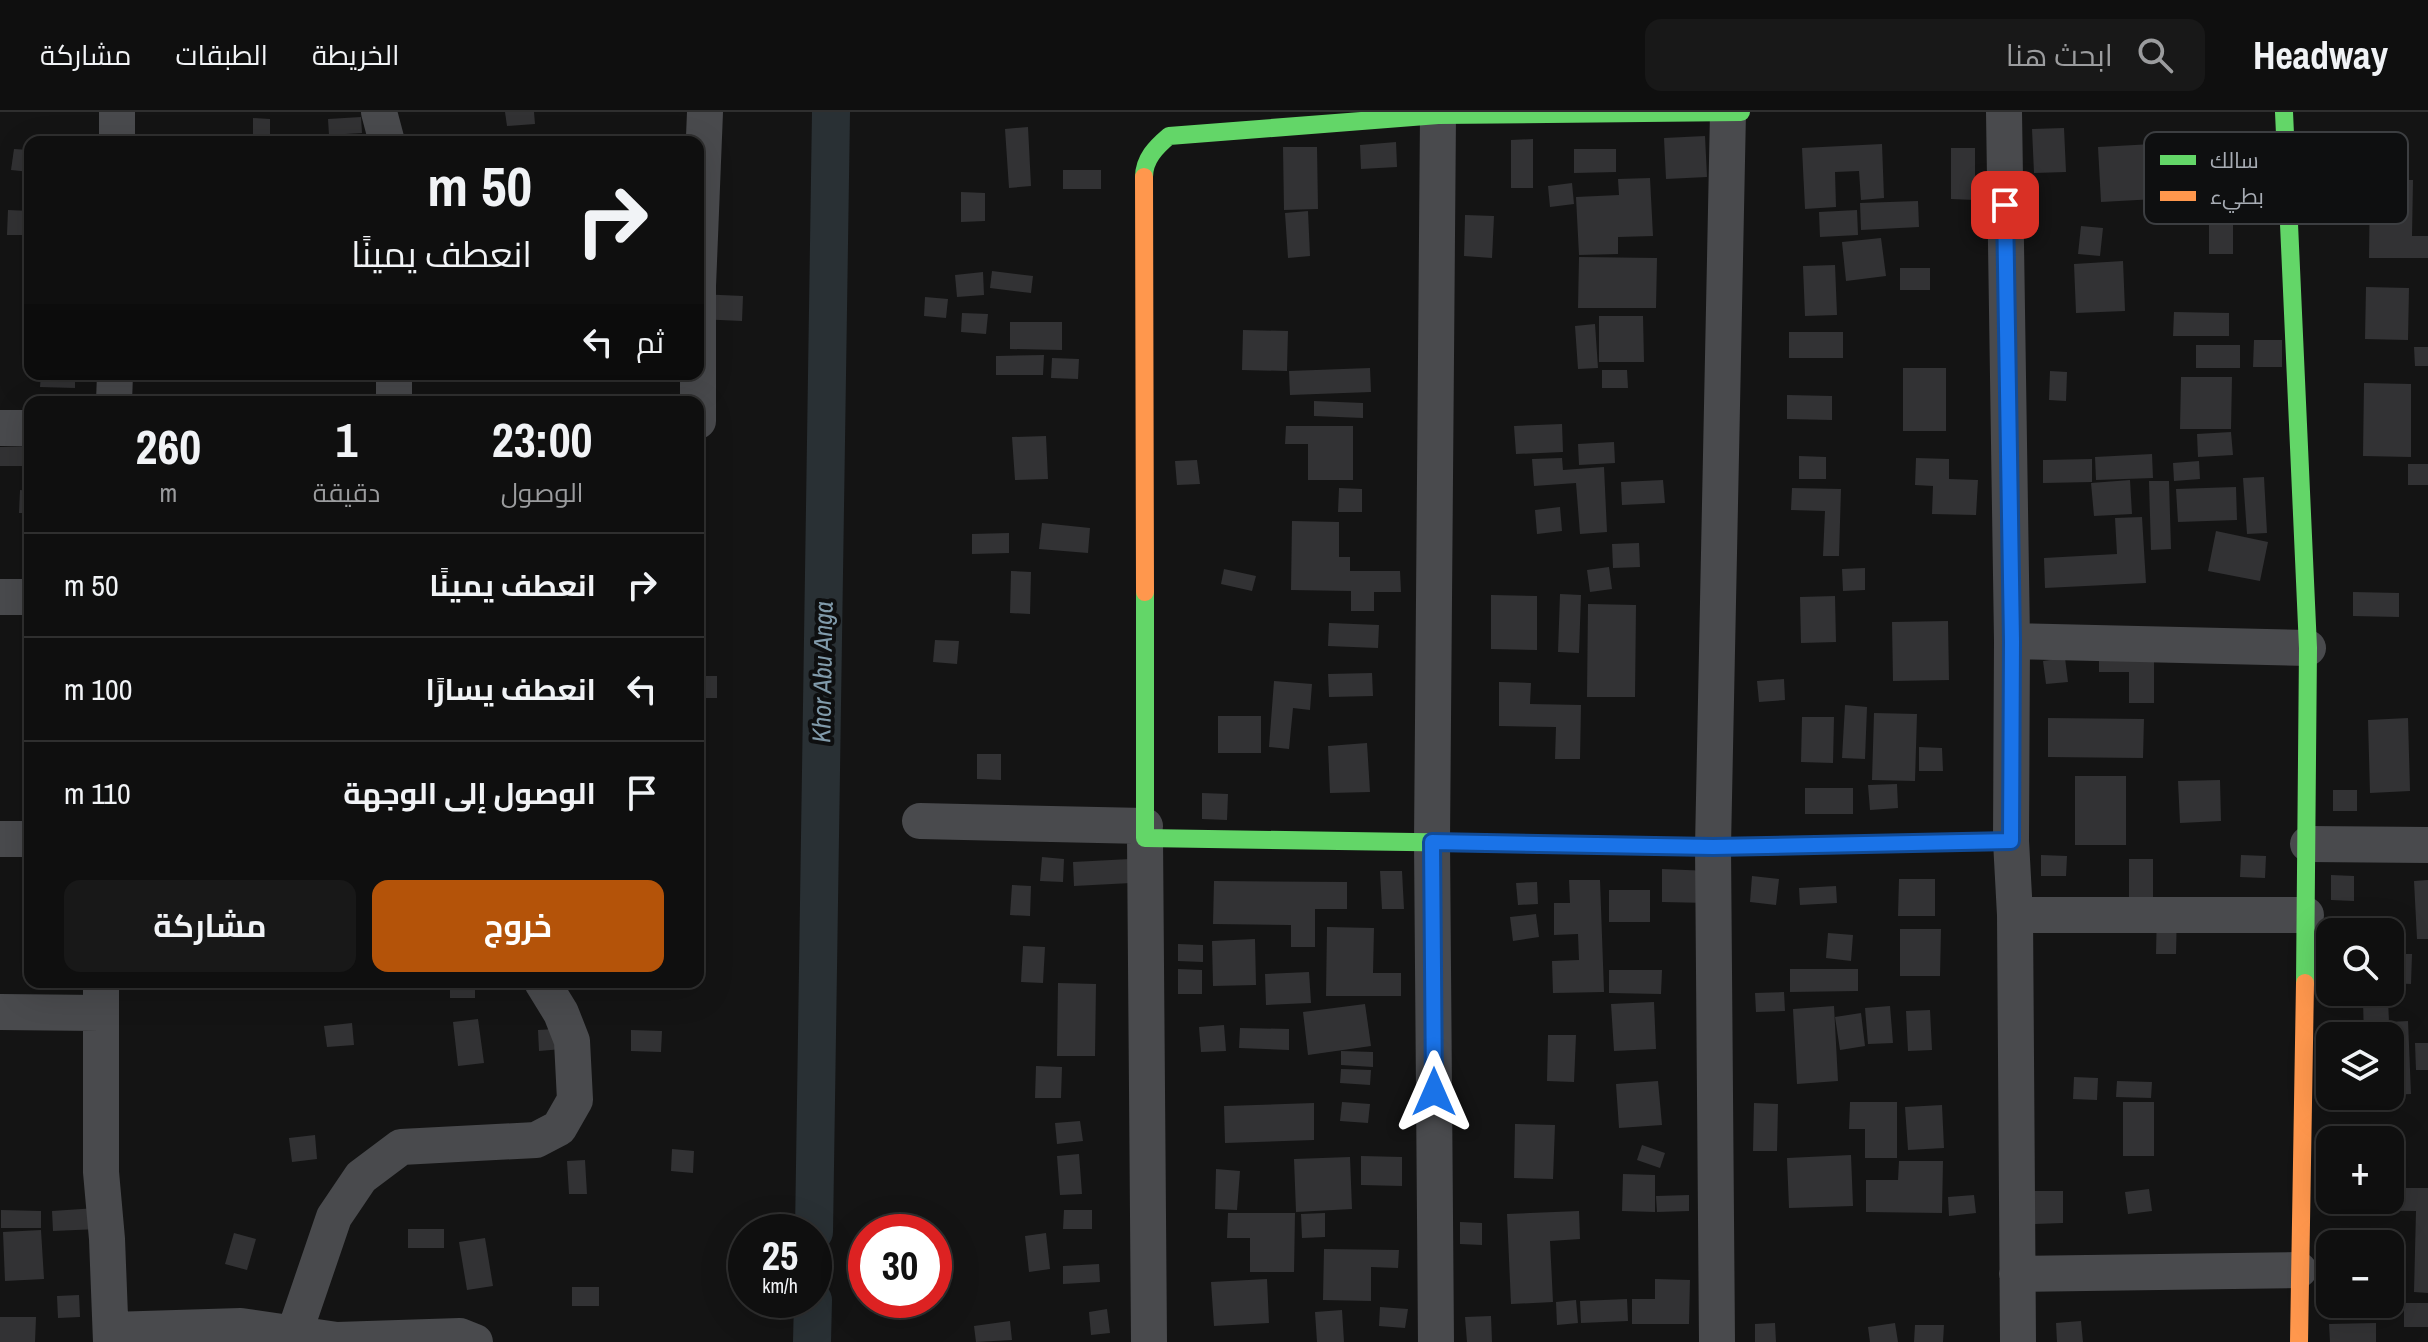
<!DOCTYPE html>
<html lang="ar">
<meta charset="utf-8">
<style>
body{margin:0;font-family:"Archivo Narrow",Cairo,sans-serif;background:#181818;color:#f1f3f6;direction:rtl;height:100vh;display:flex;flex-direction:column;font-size:30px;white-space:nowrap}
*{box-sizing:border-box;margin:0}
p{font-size:26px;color:#9b9c9e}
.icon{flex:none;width:44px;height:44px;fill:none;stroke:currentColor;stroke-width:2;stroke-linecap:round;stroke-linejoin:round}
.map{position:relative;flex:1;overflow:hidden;direction:ltr}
.drawer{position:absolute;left:24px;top:284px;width:680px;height:592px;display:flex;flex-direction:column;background:#0f0f0f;border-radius:16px;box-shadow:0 8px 32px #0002,0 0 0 2px #2f2f2f;direction:rtl}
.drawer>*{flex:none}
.hud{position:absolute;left:24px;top:24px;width:680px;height:244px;border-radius:16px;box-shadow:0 8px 32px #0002,0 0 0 2px #2f2f2f;direction:rtl;background:#0f0f0f;color:#f1f3f6;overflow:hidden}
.controls{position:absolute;left:2316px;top:806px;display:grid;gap:16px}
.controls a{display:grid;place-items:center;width:88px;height:88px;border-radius:16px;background:#0f0f0f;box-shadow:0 8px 32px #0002,0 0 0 2px #2f2f2f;font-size:40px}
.speed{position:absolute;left:728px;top:1102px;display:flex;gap:16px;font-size:40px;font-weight:700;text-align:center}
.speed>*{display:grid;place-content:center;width:104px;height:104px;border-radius:50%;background:#0f0f0f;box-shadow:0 8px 32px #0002,0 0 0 2px #2f2f2f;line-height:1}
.speed small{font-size:20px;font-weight:400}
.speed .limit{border:12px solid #d22;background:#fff;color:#111}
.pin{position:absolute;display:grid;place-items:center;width:68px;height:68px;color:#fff;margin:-34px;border-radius:16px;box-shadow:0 4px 12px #0006}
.me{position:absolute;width:88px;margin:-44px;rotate:0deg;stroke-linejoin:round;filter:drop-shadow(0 0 6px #0008)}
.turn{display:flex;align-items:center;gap:28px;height:168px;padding:0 40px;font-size:36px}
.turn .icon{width:104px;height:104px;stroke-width:2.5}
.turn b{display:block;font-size:56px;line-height:68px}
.then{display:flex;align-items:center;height:76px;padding:0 40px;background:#0003;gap:16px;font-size:30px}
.eta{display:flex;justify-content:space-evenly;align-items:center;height:136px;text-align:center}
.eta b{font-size:48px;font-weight:700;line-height:56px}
.primary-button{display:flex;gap:16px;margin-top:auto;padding:16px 40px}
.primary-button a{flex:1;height:92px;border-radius:16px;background:#b45309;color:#fff;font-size:32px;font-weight:700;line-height:92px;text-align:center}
.primary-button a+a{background:#181818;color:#f1f3f6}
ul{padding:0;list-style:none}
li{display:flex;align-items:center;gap:24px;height:104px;padding:0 40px;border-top:2px solid #2f2f2f}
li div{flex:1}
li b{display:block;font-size:30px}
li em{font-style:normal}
header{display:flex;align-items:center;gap:48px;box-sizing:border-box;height:112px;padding:0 40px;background:#0f0f0f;border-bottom:2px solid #2f2f2f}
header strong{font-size:38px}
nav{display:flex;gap:44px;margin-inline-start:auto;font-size:28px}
.search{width:560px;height:72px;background:#181818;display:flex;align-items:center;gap:20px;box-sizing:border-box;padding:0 28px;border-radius:16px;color:#9b9c9e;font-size:30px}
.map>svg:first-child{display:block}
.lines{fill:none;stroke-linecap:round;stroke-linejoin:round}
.canal{stroke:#293034;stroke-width:38}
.building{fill:#323234}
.street{stroke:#494a4d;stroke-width:36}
.fast{stroke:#63d668;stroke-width:18}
.slow{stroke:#ff974d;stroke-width:18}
.route-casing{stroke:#114b97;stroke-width:20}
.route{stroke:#1a73e8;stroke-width:14}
.labels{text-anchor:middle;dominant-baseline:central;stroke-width:8;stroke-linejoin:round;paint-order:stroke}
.water-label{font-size:26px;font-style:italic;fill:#819bab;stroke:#0e0f10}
.key{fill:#0e0f10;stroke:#3c3e41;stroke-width:2}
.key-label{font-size:22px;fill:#a7acb4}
</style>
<header>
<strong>Headway</strong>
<div class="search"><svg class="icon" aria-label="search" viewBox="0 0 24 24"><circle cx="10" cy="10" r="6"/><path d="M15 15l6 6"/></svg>ابحث هنا</div>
<nav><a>الخريطة</a><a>الطبقات</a><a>مشاركة</a></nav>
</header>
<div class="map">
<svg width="2428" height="1230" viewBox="0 0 2428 1230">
<rect width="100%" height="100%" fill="#141414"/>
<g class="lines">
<path class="canal" d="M814 1120 831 0
M812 1230 813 1188"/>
</g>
<path class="building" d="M505 0H534L535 12 507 14Z
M361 5 362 21 329 23 328 7Z
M253 6 270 7V30H253Z
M1028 15 1031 74 1009 76 1005 17Z
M2064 16 2066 60 2034 61 2032 17Z
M1705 24 1707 65 1666 67 1664 26Z
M1533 27V76H1511V28Z
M1396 30 1397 55 1361 57 1360 33Z
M2171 31 2174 86 2101 90 2098 35Z
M1882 32 1884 86 1861 88 1859 59 1835 60 1836 95 1805 97 1802 36Z
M1283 35H1317L1318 97 1284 98Z
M1951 36H1975V88L1951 87Z
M14 37 30 38V60L11 58Z
M1574 37H1616V60L1574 61Z
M1063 58H1101V77H1063Z
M1650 66 1653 124 1618 125V142L1579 143 1576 85 1619 83 1618 67Z
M2370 68H2413L2412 124H2428V146H2369Z
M1572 71 1574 92 1550 95 1548 74Z
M961 80 985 81V109L961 110Z
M1918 89 1919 115 1861 118 1860 91Z
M2209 97H2233V142H2209Z
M8 98 30 99V123H7Z
M1857 98 1858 123 1820 125 1819 100Z
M1308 99 1310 144 1288 146 1285 101Z
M1465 103 1494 104 1492 146 1464 144Z
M2081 114 2103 116 2100 144 2078 142Z
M1881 126 1886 164 1846 169 1842 130Z
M1579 145 1657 146 1656 196H1578Z
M2123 149 2125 199 2076 201 2074 152Z
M1835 153 1837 203 1805 204 1803 154Z
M1900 156H1930V178H1900Z
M992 159 1033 164 1031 181 990 176Z
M983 160 984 183 957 185 955 163Z
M2366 175 2409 176 2408 228 2365 227Z
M698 182 743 184 742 209 698 207Z
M925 185 948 187 946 206 924 204Z
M2174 200 2229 201V224H2173Z
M962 201 988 202 986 222 961 220Z
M1599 204H1643L1644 250H1599Z
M1010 210H1062V238L1010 237Z
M1595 212 1598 256 1578 257 1575 214Z
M1243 218 1288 219 1287 259 1242 258Z
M1789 220H1843V246H1789Z
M2254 228H2282V255H2253Z
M2196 233H2240V256H2196Z
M2414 235H2428V254H2415Z
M1044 243 1043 263H996V244Z
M1052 246 1079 247 1078 267 1051 266Z
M1370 256 1371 280 1290 283 1289 259Z
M1903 256H1946V319H1903Z
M1602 258H1627L1628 276H1602Z
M2050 259 2067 260 2066 289 2049 288Z
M41 262H75V276L40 275Z
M2181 265H2232L2231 317H2180Z
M2364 271 2411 272V345L2363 344Z
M1787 283 1832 284V308L1787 307Z
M1314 289 1363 291V306L1314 304Z
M1562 312 1563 340 1516 342 1514 314Z
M1286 314H1353V368H1308V332H1285Z
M2231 320 2233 343 2198 345 2197 322Z
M1046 324 1048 367 1015 368 1012 325Z
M1614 330 1615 351 1579 353 1578 332Z
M30 334V354H0V335Z
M2152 342 2153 366 2096 368 2095 345Z
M1799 344 1826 345V367H1799Z
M1562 346 1563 358 1604 355 1607 420 1580 422 1576 371 1534 374 1532 347Z
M1916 346 1949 347V367L1978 368 1976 403 1932 402 1933 374 1915 373Z
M2092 347V370L2043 371V348Z
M1197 348 1200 372 1177 373 1175 349Z
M2199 349 2200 367 2174 369 2173 351Z
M2408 352H2428V373H2408Z
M2264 365 2267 421 2247 422 2243 366Z
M1663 368 1665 391 1622 393 1621 370Z
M2130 368 2132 402 2094 404 2091 371Z
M2149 369H2169L2171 437 2151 438Z
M2236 375 2237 408 2178 410 2176 377Z
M1339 376 1362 377V400H1338Z
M1792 376 1841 377 1839 444H1823L1825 399 1791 398Z
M20 378 30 379V401H19Z
M1560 395 1562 419 1537 422 1535 398Z
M2142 405 2146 471 2045 476 2044 446 2117 442 2115 406Z
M1292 409 1339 410V445H1350V459H1400L1401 480H1374V499H1351V479L1291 478Z
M1042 411 1090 416 1088 441 1039 437Z
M2216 419 2268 430 2260 469 2208 459Z
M1009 421V441L972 442V422Z
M1639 431 1640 455 1613 456 1612 432Z
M1609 455 1612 477 1590 480 1587 458Z
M1865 456V478L1843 479 1842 457Z
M1224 457 1256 464 1252 479 1221 472Z
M1011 459 1031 460 1030 502 1010 501Z
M2353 480 2399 481V505L2353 504Z
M1560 482 1581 483 1579 541 1558 540Z
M1491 483 1537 484V538L1491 537Z
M1835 484 1836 530 1801 531 1800 485Z
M1588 492 1636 493 1635 585H1587Z
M1948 509 1949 568 1893 569 1892 510Z
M1329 511 1379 513 1378 536 1328 534Z
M935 528 959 529 957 552 933 550Z
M2065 546 2068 570 2046 572 2043 549Z
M2099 546H2154V591H2129V560H2099Z
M1372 561 1373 584 1329 585 1328 562Z
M698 564H717V586H698Z
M1784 567 1785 588 1759 590 1757 569Z
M1274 569 1312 572 1310 598 1293 596 1289 637 1269 635Z
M1499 570 1531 571 1530 592 1581 593 1580 647H1555L1556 615 1499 614Z
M1845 593 1867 595 1865 647 1842 646Z
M1874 601 1917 602 1915 669 1872 668Z
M1218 604H1261V641H1218Z
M1802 605H1834L1833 651 1801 650Z
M2048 606 2144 607 2143 646 2048 645Z
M2408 606 2410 679 2370 681 2368 608Z
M1367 631 1370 680 1330 681 1328 634Z
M1919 635 1942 636 1943 659H1919Z
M977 642H1001V668L977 667Z
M2075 664H2126V733H2075Z
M2220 668 2221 709 2180 711 2178 669Z
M1897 672 1898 696 1870 698 1868 673Z
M1805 676H1853V702H1805Z
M2333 678H2357V699H2333Z
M1202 681 1228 682 1227 708 1202 707Z
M2041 743 2067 744 2066 764H2041Z
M2241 743 2266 744 2265 766 2240 765Z
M1042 745 1064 747 1063 770 1040 769Z
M1130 747 1131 771 1074 774 1073 750Z
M2129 747H2153V790H2129Z
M1662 757 1710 759 1709 791 1662 790Z
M1380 759H1402L1404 797H1382Z
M2331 763 2354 764V789L2331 788Z
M1752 764 1779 767 1776 793 1750 790Z
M1899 767H1935V804H1898Z
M1569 768H1600L1604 880 1553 881 1552 849 1579 848 1578 822 1554 823V791H1570Z
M2428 768V827H2417L2414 769Z
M1214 769 1347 770V797H1315V835H1291V813L1213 812Z
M1537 770 1538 792 1518 793 1516 771Z
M1012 773 1031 774 1030 804 1010 803Z
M1836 774 1837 791 1800 793 1799 776Z
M1609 778H1650V810H1609Z
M2157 797H2177L2176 842H2156Z
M1536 802 1539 825 1513 829 1510 805Z
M1327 815 1374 816 1373 861H1401V884H1326Z
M1900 817H1941L1940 864H1900Z
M1828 821 1853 823 1851 849 1826 846Z
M1255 827 1256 873 1213 874 1212 829Z
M1178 832 1203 833V850L1178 849Z
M1023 834 1045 835 1043 871 1021 870Z
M2390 842H2412L2411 872 2390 871Z
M1178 857 1202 858V882H1178Z
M1790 857H1858V879L1790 880Z
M1609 858H1662L1661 882 1609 881Z
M1309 860 1311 891 1266 893 1265 862Z
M450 870H475V886H450Z
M1058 871 1096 872 1095 944H1057Z
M1784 880 1785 899 1756 900 1755 881Z
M2388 888 2389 910 2408 909 2411 982 2390 983V924H2364L2363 889Z
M1654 890 1656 937 1614 939 1611 892Z
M1365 892 1371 934 1308 943 1303 900Z
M1834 894 1838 969 1797 972 1793 897Z
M1890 894 1893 931 1868 932 1865 896Z
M1930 898 1932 938 1908 939 1906 899Z
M1861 901 1865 934 1840 938 1835 905Z
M478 907 484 951 458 954 453 910Z
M352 911 354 933 327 935 324 914Z
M1224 913 1226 939 1201 940 1199 915Z
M573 916 574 936 539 939 538 918Z
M1240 916 1289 917V938L1239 936Z
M631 918 662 919 661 940 631 939Z
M1548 923H1576L1574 970 1547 969Z
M2415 931H2428V958H2416Z
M1341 939 1373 940V955L1341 953Z
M1036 954 1062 955 1061 986H1035Z
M1341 957 1371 958 1370 973 1340 971Z
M2074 965 2098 966 2097 988 2073 987Z
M1658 969 1662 1013 1619 1016 1616 972Z
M2117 969 2152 970 2151 986 2116 985Z
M1342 990 1370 992 1368 1011 1340 1009Z
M1850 990H1897V1046H1865V1017H1849Z
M2123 990H2154V1044H2123Z
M1314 991V1028L1225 1031 1224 994Z
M1754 991 1778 992 1777 1039H1753Z
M1942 993 1944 1036 1908 1038 1905 995Z
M1080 1009 1083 1029 1057 1032 1055 1011Z
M1515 1012 1555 1013 1553 1067 1514 1066Z
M315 1023 317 1047 292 1050 289 1026Z
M1642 1033 1665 1041 1660 1056 1637 1048Z
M672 1037 694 1039 693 1061 671 1059Z
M1079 1042 1082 1082 1060 1083 1057 1044Z
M1851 1043 1853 1094 1789 1096 1787 1046Z
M1361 1044 1402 1045V1074L1361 1073Z
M1350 1045 1352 1097 1296 1100 1294 1047Z
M585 1048 587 1082H569L567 1049Z
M1899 1049H1943L1942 1101 1866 1100V1068H1898Z
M1216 1057 1240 1059 1237 1098 1215 1097Z
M1623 1062 1655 1063V1100L1622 1099Z
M2390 1076H2428V1181L2414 1180 2416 1099 2329 1098V1088H2390Z
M2149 1077 2152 1099 2128 1102 2125 1080Z
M2034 1079H2063V1111L2035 1112Z
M1689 1083V1099L1657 1100 1656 1084Z
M1974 1083 1976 1101 1949 1104 1948 1085Z
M97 1096 99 1117 53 1119 52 1099Z
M1 1098 41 1099V1116H1Z
M1064 1098H1092V1117H1063Z
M1579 1099 1580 1127 1550 1129 1553 1190 1511 1192 1507 1102Z
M1228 1101H1295L1294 1160H1250V1126H1227Z
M1325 1101V1125L1302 1126 1301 1102Z
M1460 1110 1482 1111V1133L1460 1132Z
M408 1117H444V1136H408Z
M41 1118 44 1167 5 1169 3 1120Z
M234 1121 256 1127 247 1158 225 1152Z
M1046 1121 1050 1157 1029 1160 1025 1124Z
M485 1126 493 1174 467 1178 459 1130Z
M1324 1137 1399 1138 1398 1156 1371 1155V1189L1323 1188Z
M1099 1152 1100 1170 1063 1172V1154Z
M1267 1167 1269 1211 1214 1214 1211 1170Z
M1655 1167 1690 1168 1689 1212H1632V1187H1655Z
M572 1175H599V1194H572Z
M79 1183 80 1205 58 1206 57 1184Z
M1627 1187 1628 1209 1581 1211 1580 1189Z
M1576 1188 1578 1211 1557 1213 1556 1190Z
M2404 1191H2428V1215H2404Z
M1380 1195 1408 1197 1405 1216 1379 1214Z
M1107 1197 1110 1221 1091 1223 1089 1200Z
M1342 1198 1344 1230H1317L1315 1200Z
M1491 1204 1492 1230H1467L1465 1205Z
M0 1205H36L35 1230H0Z
M1010 1209 1012 1228 976 1230 974 1214Z
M2081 1209 2083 1230H2057L2056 1211Z
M1775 1211 1776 1230H1755V1212Z
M1895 1211 1898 1230H1870L1868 1215Z
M2376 1211V1230H2330L2329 1212Z
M1915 1213H1944L1943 1230H1914Z"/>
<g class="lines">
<path class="street" d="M379 0 387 30
M2004 0 2012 529 2011 729 2015 803 2018 1230
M117 30V0
M114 290 115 262
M394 290V262
M698 309V174L705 0
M0 316H30
M0 485H30
M2012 529 2308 536
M920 709 1145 714
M1145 726 1149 1230
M0 727H30
M2308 732 2428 733
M2015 803H2306
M101 870V1060L107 1127 111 1230
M0 900 100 901
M2017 1162 2299 1158
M111 1218 241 1214 337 1228 460 1224 475 1230
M294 1222 334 1105 361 1065 401 1035 536 1028 559 1016 575 988 572 929 561 901 542 870
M1436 1230 1432 730 1438 3
M1717 1230 1713 735 1728 0"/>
<path class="fast" d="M2284 0 2308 536 2305 871
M1144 65C1144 47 1156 35 1169 24L1438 3 1741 0
M1145 480V726L1545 732"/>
<path class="slow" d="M1144 65 1145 480
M1545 732 1713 735 2011 729
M2299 1230 2305 871"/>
</g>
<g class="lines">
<defs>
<path id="route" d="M1434 980 1432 730 1713 735 2011 729 2012 529 2005 93"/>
</defs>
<use href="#route" class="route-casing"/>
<use href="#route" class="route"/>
</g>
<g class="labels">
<g class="water-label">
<text transform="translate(822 560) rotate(-89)">Khor Abu Anga</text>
</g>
</g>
<rect x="2144" y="20" width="264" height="92" rx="12" class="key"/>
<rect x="2160" y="43" width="36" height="10" fill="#63d668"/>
<rect x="2160" y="79" width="36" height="10" fill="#ff974d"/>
<g class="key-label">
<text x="2210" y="56">سالك</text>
<text x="2210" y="92">بطيء</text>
</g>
</svg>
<div class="controls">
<a><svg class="icon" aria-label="search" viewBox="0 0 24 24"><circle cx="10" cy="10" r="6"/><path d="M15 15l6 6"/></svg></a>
<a><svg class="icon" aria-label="layers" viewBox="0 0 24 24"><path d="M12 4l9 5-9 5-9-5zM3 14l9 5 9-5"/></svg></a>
<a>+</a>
<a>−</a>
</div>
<div class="speed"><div>25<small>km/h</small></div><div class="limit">30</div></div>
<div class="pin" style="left:2005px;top:93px;background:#d93025"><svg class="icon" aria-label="arrive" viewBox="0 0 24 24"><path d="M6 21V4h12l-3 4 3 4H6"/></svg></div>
<svg class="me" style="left:1434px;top:980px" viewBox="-20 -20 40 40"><path d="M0-17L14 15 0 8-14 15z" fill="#1a73e8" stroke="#fff" stroke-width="4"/></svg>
<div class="hud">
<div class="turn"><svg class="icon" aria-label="right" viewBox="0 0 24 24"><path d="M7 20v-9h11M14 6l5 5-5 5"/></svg><div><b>50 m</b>انعطف يمينًا</div></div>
<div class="then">ثم<svg class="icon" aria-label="left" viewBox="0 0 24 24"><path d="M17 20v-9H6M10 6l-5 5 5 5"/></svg></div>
</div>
<section class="drawer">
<div class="eta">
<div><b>23:00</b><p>الوصول</p></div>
<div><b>1</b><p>دقيقة</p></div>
<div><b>260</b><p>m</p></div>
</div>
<ul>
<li><svg class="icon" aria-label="right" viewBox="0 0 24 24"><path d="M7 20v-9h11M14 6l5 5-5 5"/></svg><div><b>انعطف يمينًا</b></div><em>50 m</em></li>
<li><svg class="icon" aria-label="left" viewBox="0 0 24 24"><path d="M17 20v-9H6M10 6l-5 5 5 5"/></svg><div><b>انعطف يسارًا</b></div><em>100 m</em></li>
<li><svg class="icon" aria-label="arrive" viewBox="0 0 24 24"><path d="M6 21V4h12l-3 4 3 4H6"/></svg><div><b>الوصول إلى الوجهة</b></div><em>110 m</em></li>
</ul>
<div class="primary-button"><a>خروج</a><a>مشاركة</a></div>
</section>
</div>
